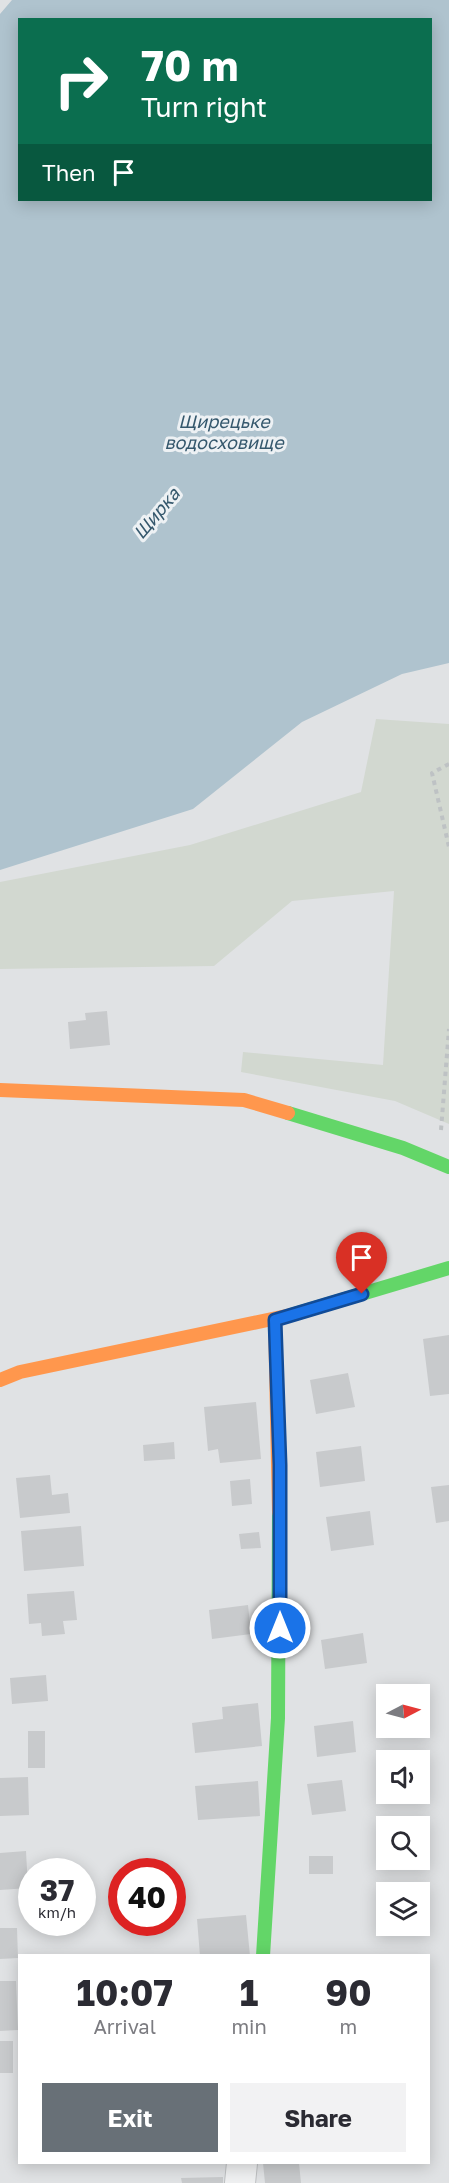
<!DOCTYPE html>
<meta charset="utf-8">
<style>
body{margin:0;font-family:"Golos Text",sans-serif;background:#f2f2f3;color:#2b2b33;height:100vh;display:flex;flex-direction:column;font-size:22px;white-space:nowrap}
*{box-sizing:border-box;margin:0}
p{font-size:20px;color:#7c7c81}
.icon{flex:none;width:33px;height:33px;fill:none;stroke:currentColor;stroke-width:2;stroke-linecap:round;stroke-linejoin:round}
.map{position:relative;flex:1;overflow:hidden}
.panel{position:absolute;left:18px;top:1954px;width:412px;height:210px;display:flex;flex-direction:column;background:#fff;border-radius:0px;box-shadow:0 3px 15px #0003}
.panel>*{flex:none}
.top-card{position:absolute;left:18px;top:18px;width:414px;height:183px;border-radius:0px;box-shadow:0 3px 15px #0003;background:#0b6e4f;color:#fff;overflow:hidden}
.needle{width:39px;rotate:84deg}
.controls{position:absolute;left:376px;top:1684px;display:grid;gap:12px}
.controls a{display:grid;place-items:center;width:54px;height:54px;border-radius:0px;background:#fff;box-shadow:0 3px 15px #0003;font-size:30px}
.speed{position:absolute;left:18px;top:1858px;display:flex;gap:12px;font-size:30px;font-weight:700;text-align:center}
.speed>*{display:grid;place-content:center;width:78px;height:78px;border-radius:50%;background:#fff;box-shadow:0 3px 15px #0003;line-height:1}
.speed small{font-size:15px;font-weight:400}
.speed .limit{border:9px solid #d22;background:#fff;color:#111}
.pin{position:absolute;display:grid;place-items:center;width:51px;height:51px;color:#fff;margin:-62px -26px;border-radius:50% 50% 50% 0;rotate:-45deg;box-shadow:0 0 6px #0007}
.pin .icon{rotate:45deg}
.me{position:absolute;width:66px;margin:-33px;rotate:0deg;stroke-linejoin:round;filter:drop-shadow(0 0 4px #0008)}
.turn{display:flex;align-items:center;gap:21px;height:126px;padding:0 24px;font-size:27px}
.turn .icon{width:78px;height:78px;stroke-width:2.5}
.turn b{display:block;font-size:42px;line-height:51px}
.then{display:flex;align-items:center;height:57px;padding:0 24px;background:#0003;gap:12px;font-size:22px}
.eta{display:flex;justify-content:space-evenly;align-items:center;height:102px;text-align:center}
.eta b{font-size:36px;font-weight:700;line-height:42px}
.primary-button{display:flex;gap:12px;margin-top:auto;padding:12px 24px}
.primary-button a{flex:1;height:69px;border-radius:0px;background:#687077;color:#fff;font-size:24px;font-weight:700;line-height:69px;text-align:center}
.primary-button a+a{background:#f2f2f3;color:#2b2b33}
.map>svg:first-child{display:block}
.green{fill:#d2d8d0}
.water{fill:#afc3ce;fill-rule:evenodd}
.building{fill:#c8cacc}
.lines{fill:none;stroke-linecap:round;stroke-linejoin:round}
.street-casing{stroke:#bec0c2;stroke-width:32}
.path{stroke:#bec2c4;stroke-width:4;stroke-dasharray:4.5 4.5;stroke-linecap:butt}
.street{stroke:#eff0f1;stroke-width:30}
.fast{stroke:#63d668;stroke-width:14}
.slow{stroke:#ff974d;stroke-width:14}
.route-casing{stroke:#114b97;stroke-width:15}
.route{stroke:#1a73e8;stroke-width:10}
.labels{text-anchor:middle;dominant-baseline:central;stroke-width:6;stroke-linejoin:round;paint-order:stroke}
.water-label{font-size:18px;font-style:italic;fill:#35586d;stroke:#edf1f4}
</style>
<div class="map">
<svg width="449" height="2183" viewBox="0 0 449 2183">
<rect width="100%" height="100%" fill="#e0e2e4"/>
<path class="green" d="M376 719 449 724V1124L395 1101 241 1072 243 1052 383 1065 394 891 292 901 214 966 0 969V882L190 845 361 792Z"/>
<path class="water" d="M12 0H449V663L402 674 302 722 193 809 0 870V14ZM20 20H430V200H20Z"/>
<path class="building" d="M107 1011 110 1045 70 1049 68 1022 86 1020 85 1013Z
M449 1335V1394L430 1396 423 1339Z
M348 1373 355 1407 316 1414 310 1380Z
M256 1402 261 1459 220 1463 218 1449 208 1451 204 1407Z
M174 1442 175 1459 144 1461 143 1445Z
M361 1446 365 1481 320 1487 316 1452Z
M50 1475 52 1495 68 1493 70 1513 20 1518 16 1478Z
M250 1479 252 1504 232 1506 230 1481Z
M449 1485V1521L436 1523 431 1487Z
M370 1511 374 1545 331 1551 326 1517Z
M81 1526 84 1566 24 1571 21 1531Z
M259 1532 261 1548 241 1549 239 1534Z
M74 1591 77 1620 63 1621 65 1634 42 1636 41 1623 29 1624 27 1594Z
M248 1605 251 1634 212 1639 209 1610Z
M363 1633 367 1663 325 1669 321 1640Z
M46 1675 48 1701 12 1704 10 1678Z
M258 1703 262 1746 195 1753 192 1723 223 1719 222 1707Z
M353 1721 356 1752 317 1757 314 1726Z
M28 1731H45V1768H28Z
M28 1777 29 1815 0 1816V1778Z
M342 1780 346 1811 312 1815 307 1784Z
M258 1781 260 1816 198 1820 195 1786Z
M26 1851 28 1888 0 1890V1853Z
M309 1856H333V1874H309Z
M246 1915 250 1956H200L197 1919Z
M0 1928H17L18 1958 0 1959Z
M0 1981H16L18 2030 0 2031Z
M0 2041H13V2073H0Z
M263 2163H299L301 2183H265Z
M223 2177V2183H182L181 2178Z"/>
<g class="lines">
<defs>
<path id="street" d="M240 2183 242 2163"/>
</defs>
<use href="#street" class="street-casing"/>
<path class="path" d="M449 764 432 773 449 847
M441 1130 449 1029"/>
<use href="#street" class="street"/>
<path class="fast" d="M288 1113 403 1148 449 1167
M291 1315 449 1268
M263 1956 278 1718 279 1512"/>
<path class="slow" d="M0 1090 244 1100 288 1113
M275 1320 279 1512
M0 1380 20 1372 291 1315"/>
</g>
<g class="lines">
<defs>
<path id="route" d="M280 1628V1465L275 1320 362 1294"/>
</defs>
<use href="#route" class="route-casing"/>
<use href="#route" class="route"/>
</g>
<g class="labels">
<g class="water-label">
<text x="224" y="421">Щирецьке<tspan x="224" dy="21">водосховище</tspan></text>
<text transform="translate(156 513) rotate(-50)">Щирка</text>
</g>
</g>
</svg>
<div class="controls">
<a><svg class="needle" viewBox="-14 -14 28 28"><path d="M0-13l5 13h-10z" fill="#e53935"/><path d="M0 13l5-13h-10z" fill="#7c7c81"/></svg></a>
<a><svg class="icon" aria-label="sound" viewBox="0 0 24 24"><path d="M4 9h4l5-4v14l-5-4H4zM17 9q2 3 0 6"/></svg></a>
<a><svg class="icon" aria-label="search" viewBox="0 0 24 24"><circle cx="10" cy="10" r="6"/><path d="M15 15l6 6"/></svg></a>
<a><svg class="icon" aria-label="layers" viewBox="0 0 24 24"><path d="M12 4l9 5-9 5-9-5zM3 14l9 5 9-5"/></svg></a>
</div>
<div class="speed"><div>37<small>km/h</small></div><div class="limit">40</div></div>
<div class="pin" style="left:362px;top:1294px;background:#d93025"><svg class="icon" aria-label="arrive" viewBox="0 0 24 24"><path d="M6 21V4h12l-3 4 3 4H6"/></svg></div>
<svg class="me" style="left:280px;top:1628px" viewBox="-20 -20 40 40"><circle r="17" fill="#1a73e8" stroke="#fff" stroke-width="3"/><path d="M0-11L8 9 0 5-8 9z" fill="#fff"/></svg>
<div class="top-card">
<div class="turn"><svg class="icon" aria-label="right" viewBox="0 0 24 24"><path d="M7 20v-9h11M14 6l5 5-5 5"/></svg><div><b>70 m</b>Turn right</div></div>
<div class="then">Then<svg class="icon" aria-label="arrive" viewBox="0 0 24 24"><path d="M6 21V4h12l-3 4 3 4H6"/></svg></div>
</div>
<section class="panel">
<div class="eta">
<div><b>10:07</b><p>Arrival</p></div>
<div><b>1</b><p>min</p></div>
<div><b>90</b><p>m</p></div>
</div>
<div class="primary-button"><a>Exit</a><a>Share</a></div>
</section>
</div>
